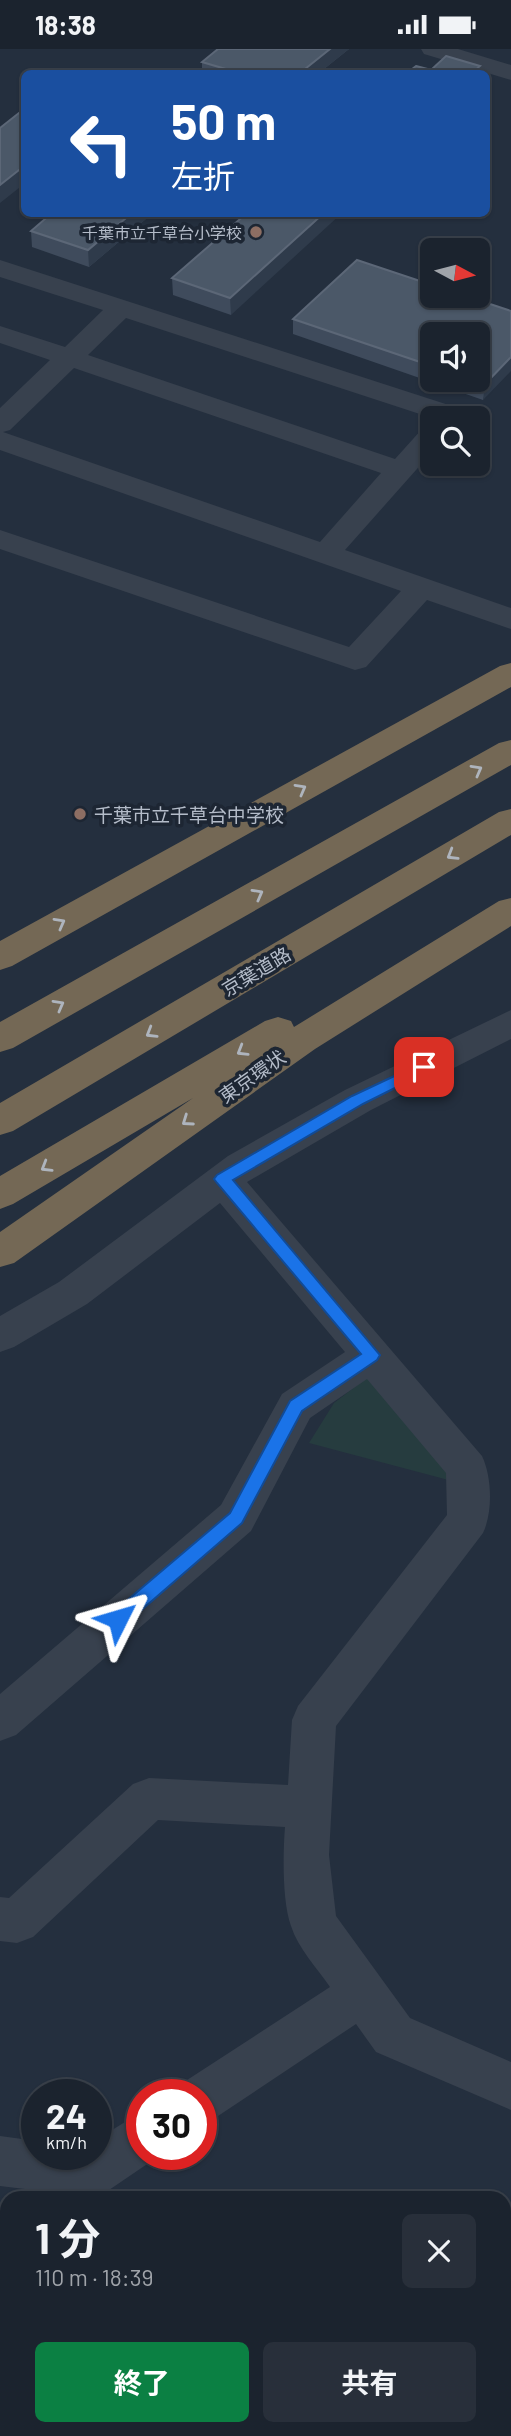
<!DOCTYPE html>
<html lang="ja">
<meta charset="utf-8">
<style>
body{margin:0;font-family:Barlow,"Noto Sans JP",sans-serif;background:#282f3a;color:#f1f3f6;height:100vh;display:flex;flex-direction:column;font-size:26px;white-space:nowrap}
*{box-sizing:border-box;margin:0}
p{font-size:23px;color:#a0a4aa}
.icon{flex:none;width:38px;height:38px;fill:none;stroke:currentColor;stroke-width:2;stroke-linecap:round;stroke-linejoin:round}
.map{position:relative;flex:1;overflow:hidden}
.drawer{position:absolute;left:0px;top:2142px;width:511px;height:245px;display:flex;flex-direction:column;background:#1b232e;border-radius:21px 21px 0 0;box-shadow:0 2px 5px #0004,0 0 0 2px #39404a}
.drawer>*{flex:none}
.guide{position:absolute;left:21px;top:21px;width:469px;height:147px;border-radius:10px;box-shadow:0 2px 5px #0004,0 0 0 2px #39404a;background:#1a4fa0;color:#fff;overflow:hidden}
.needle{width:46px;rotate:97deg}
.tools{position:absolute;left:420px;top:189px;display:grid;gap:14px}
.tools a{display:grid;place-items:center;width:70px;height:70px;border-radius:10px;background:#1b232e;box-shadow:0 2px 5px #0004,0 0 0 2px #39404a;font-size:35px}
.speed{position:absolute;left:21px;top:2030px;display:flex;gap:14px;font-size:35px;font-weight:700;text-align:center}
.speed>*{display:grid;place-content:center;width:91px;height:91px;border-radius:50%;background:#1b232e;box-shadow:0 2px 5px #0004,0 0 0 2px #39404a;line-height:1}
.speed small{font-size:18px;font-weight:400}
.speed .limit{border:10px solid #d22;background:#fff;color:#111}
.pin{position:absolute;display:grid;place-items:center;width:60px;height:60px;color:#fff;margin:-30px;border-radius:14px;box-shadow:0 4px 10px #0006}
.me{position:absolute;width:77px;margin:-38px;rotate:50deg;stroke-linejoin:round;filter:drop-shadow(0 0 5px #0008)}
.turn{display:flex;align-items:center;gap:24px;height:147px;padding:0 35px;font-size:32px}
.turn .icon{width:91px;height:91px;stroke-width:2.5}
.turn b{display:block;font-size:49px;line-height:60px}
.round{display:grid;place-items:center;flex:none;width:74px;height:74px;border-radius:10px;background:#282f3a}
.summary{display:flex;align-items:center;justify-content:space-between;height:119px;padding:0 35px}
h1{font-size:42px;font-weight:700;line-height:52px}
.action{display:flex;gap:14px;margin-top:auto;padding:14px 35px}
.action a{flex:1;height:80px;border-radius:10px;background:#0b8043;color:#fff;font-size:28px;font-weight:700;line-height:80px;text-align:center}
.action a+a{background:#282f3a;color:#f1f3f6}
.status{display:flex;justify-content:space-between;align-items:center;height:49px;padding:0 35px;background:#1b232e;direction:ltr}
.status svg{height:19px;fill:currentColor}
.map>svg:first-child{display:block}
.green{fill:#263c3f}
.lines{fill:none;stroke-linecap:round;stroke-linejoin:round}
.minor{fill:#38414e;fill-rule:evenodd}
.highway{fill:#746855;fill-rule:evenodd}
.wall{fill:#3f4b5c;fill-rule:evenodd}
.shaded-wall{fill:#2f3b4b}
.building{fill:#4b5868;stroke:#5c6777;stroke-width:2}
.oneway{stroke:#aeb4bd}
.route{fill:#1a73e8;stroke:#114b97;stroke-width:2}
.education-dot{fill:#8d6e63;stroke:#1d2633;stroke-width:2.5}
.labels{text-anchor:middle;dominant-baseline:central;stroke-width:7;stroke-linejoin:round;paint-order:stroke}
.far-poi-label{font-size:16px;fill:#b4bcc9;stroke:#1d2633;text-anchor:end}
.poi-label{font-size:19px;fill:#b4bcc9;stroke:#1d2633;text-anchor:start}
.street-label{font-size:19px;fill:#b4bcc9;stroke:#1d2633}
</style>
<div class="status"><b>18:38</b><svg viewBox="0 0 49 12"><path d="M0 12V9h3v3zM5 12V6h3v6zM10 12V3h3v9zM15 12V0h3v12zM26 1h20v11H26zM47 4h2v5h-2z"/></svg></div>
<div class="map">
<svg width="511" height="2387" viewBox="0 0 511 2387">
<rect width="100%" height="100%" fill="#242f3e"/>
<path class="green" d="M369 1327 456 1433 309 1394 334 1354Z
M0 2327H7V2380H214L235 2387H0Z"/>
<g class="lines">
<path class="minor" d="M421 0H458L511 16V31L424 5Z
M0 211 461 360 465 366 463 369H432L126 269 88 306 395 410 422 380 432 377V403L345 501 511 559V580L427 551 366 618 355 621 0 500V481L349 598 401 542 0 401V359L50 311 0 294V277L65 298 103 261 0 228ZM74 319 381 424 320 493 3 383 10 381Z
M511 961V990L371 1061 247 1133 482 1407C492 1428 493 1463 483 1484L336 1677 329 1806 336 1867 410 1969 511 2013V2061L376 2003 356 1975 218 2067 201 2074V2046H178L184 2033 330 1938C317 1919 298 1899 291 1877 282 1852 283 1804 285 1778L158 1771 33 1888 17 1894 0 1892V1848L9 1849 133 1735 149 1729 288 1736 292 1671 298 1657 447 1466 446 1424 367 1330 310 1369 251 1482 16 1686 0 1692V1645L221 1456 282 1345 345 1303 220 1154 87 1255 14 1298 0 1303V1267L59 1233 228 1107 345 1041Z
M142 2065V2105H160L159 2107 109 2141 91 2148 0 2137V2087L37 2092V2105H96V2091L125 2073Z"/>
<path class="highway" d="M511 614V638L12 917 0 921V892L500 617Z
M511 691V716L13 999 0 1003V973L499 694Z
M511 760V786L13 1082 0 1086V1054L499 763Z
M511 849V877L315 1000 14 1214 0 1218V1183L193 1049 13 1155 0 1160V1127L265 972 278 968 291 972 294 978 499 852Z"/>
</g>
<path class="wall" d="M255 0H349L319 24H202V13Z
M52 164H153L89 218 32 198 31 182Z
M247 164 231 266 173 246 172 229Z
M511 262 483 351 293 285V270ZM432 285 478 331H432Z"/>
<path class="shaded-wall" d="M330 0H349L319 24H300Z
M480 17 479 24H472Z
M24 117V135L0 154V136Z
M132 164H153L89 218 88 201Z
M324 164H342L231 266 230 249Z
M511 308V322L483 351 485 335Z"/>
<path class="building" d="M218 0H330L300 24H225L229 21 202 13Z
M446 7 480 17 472 24H443L431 21Z
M416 17 443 24H407Z
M24 60V117L0 136V79Z
M52 164H132L88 201 31 182Z
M247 164H324L230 249 172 229Z
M357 211 432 236V247H466L511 262V308L485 335 471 331H478V285H432V317L293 270Z"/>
<defs><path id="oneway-chevron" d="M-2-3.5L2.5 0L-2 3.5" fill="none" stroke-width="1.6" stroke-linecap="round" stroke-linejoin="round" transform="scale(1.75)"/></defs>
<g class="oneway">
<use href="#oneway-chevron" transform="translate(477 721) rotate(-29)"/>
<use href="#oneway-chevron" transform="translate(301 740) rotate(-29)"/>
<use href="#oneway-chevron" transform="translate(452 806) rotate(149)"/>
<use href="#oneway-chevron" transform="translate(258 845) rotate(-29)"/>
<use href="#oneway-chevron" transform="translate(60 874) rotate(-29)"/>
<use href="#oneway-chevron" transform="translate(59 956) rotate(-29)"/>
<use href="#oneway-chevron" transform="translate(151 984) rotate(149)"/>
<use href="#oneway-chevron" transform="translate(242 1002) rotate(149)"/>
<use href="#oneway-chevron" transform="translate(187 1072) rotate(145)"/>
<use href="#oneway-chevron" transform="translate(46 1118) rotate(149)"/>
</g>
<path class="route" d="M424 1013 431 1018 429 1022 363 1055 233 1131 380 1306 377 1311 302 1362 242 1474 124 1576 118 1578 111 1576 109 1570 111 1565 230 1464 290 1352 361 1305 217 1134 214 1130 217 1126 352 1047Z"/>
<g class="education-dot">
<circle cx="256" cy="183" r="7"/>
<circle cx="80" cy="765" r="7"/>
</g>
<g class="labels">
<g class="far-poi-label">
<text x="242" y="183">千葉市立千草台小学校</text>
</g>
<g class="poi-label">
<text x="94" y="765">千葉市立千草台中学校</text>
</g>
<g class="street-label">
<text transform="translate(256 922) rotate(-31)">京葉道路</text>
<text transform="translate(252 1027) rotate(-35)">東京環状</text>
</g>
</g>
</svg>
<div class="tools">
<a><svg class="needle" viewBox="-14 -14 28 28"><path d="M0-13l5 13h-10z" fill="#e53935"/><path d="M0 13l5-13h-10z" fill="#a0a4aa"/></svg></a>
<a><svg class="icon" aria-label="sound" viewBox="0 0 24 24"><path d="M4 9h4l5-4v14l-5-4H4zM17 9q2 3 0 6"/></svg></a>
<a><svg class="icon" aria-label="search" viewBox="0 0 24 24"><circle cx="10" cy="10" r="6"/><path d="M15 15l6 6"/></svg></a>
</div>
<div class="speed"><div>24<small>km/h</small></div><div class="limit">30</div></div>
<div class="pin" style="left:424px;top:1018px;background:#d93025"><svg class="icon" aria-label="arrive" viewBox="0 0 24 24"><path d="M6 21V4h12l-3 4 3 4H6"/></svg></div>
<svg class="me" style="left:118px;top:1570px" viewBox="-20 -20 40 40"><path d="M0-17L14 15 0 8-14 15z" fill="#1a73e8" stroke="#fff" stroke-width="4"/></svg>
<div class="guide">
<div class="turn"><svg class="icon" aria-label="left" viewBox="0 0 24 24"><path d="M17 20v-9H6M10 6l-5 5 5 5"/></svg><div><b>50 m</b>左折</div></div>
</div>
<section class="drawer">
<div class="summary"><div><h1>1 分</h1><p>110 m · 18:39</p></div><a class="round"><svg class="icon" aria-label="close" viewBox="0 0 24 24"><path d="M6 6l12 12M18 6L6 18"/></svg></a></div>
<div class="action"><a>終了</a><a>共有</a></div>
</section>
</div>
